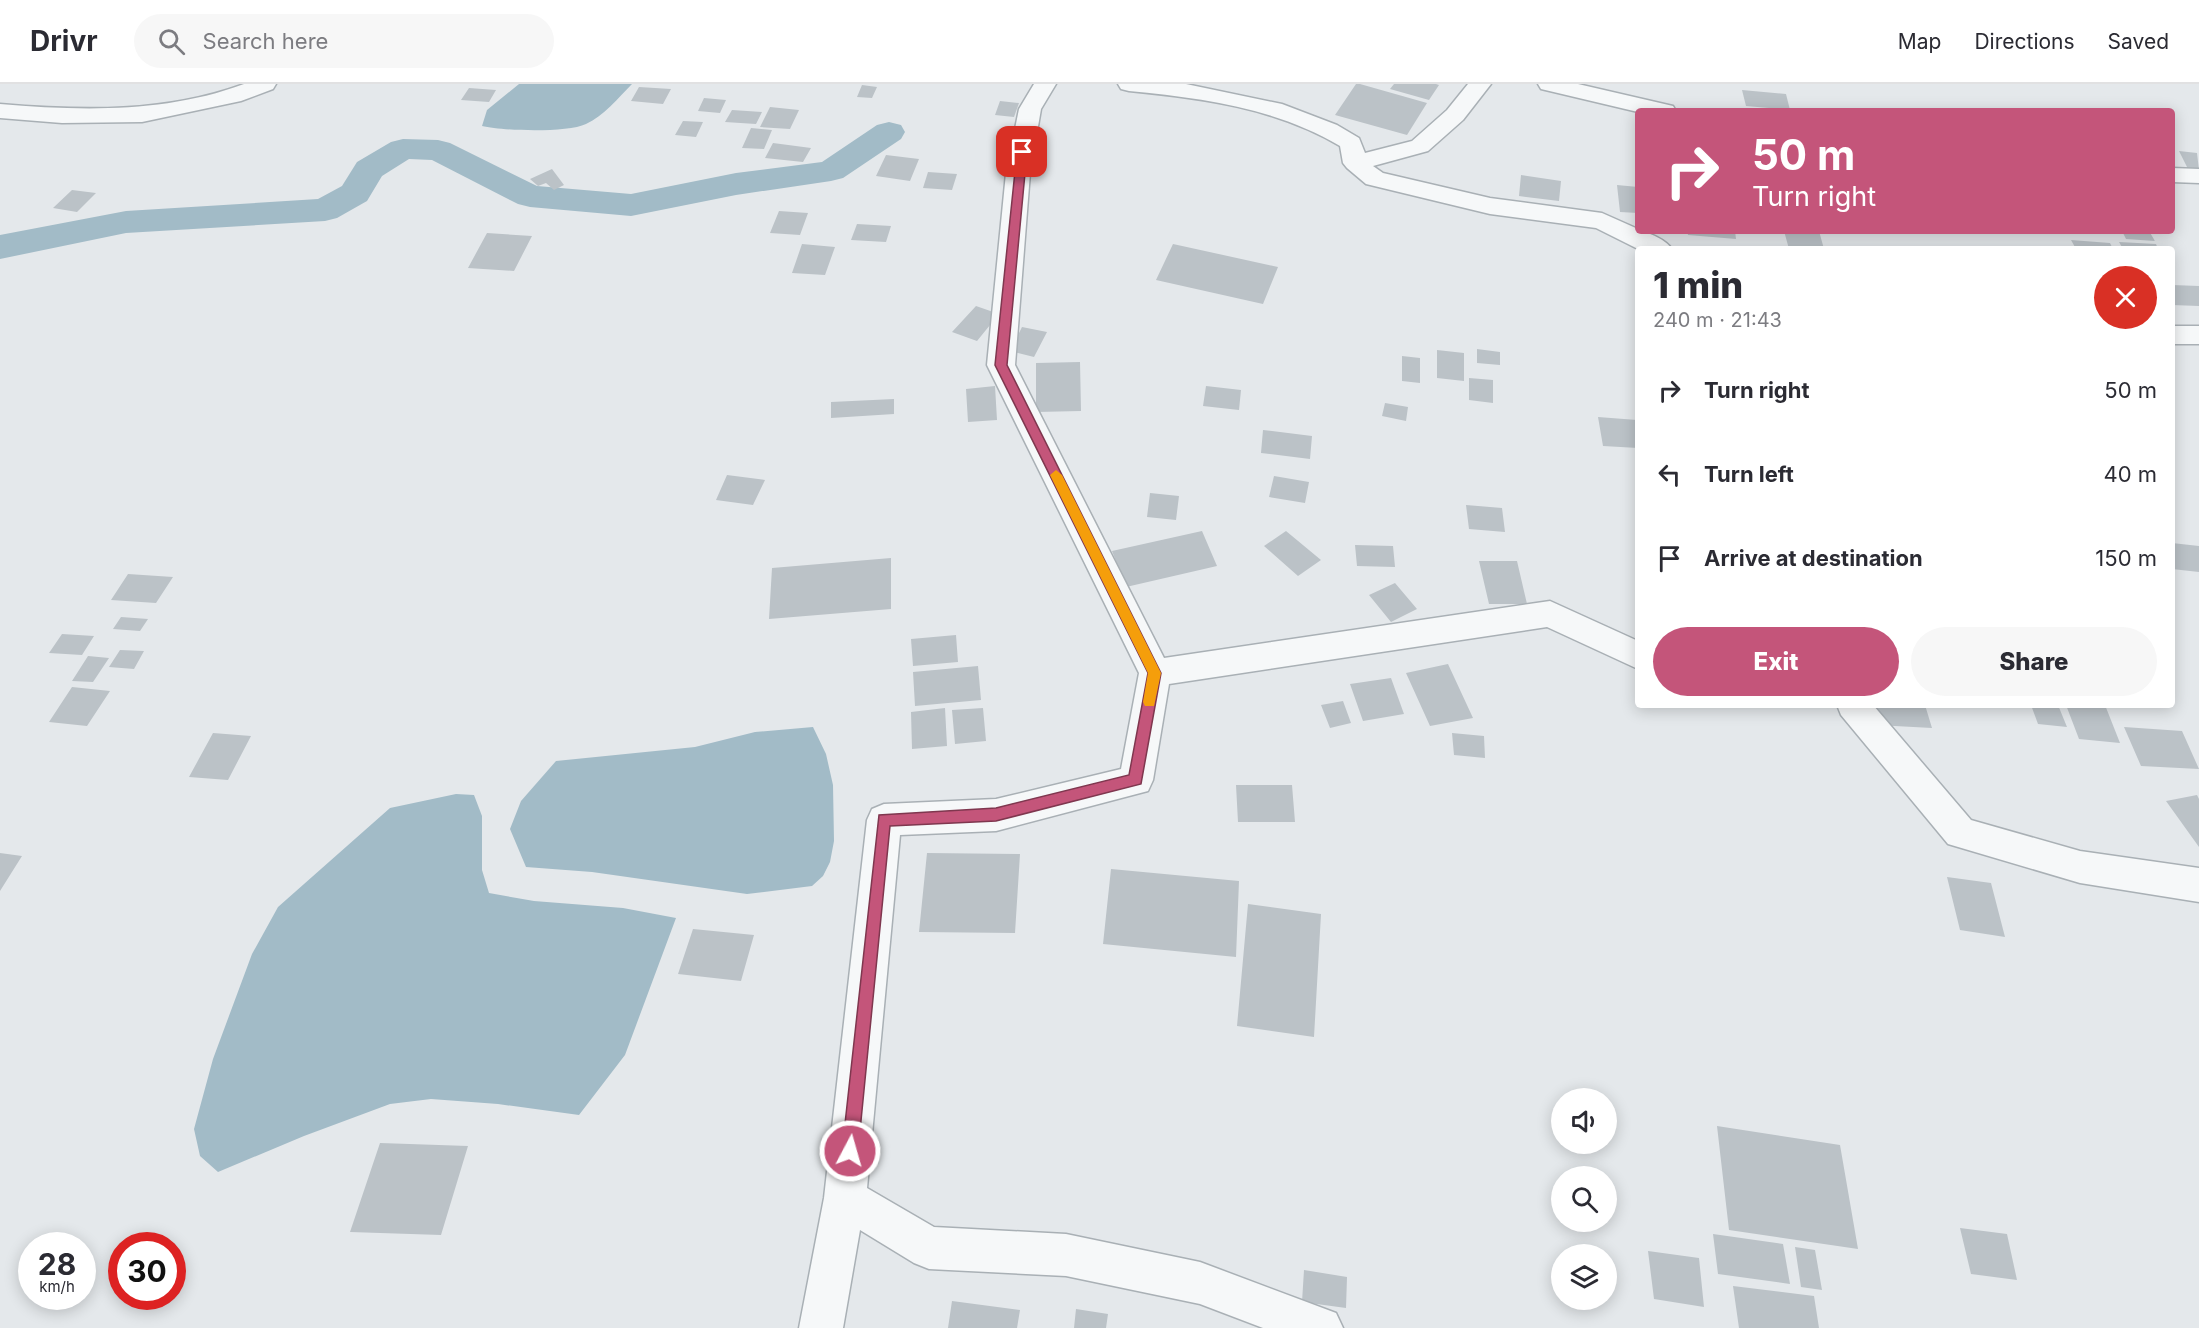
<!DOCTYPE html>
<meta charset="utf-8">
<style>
body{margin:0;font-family:Inter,sans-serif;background:#f7f7f7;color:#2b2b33;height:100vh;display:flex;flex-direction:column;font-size:22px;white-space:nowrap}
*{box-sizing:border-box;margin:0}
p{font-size:20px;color:#7c7c81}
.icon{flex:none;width:33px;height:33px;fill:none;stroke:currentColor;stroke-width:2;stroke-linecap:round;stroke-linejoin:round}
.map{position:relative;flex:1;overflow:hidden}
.drawer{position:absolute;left:1635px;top:162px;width:540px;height:462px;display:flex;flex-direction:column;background:#fff;border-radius:6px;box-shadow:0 3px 15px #0003}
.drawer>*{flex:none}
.banner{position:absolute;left:1635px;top:24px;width:540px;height:126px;border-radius:6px;box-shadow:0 3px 15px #0003;background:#c4557a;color:#fff;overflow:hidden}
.buttons{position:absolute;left:1551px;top:1004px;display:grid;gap:12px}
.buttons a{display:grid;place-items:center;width:66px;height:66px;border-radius:50%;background:#fff;box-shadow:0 3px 15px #0003;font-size:30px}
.speed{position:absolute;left:18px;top:1148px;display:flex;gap:12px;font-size:30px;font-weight:700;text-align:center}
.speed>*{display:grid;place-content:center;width:78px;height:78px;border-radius:50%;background:#fff;box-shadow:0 3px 15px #0003;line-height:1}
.speed small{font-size:15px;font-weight:400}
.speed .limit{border:9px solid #d22;background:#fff;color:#111}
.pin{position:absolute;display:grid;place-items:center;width:51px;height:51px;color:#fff;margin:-26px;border-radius:12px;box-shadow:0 3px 9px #0006}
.me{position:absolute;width:66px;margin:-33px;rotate:6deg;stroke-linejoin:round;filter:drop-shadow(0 0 4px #0008)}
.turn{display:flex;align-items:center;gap:21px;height:126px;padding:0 18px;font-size:27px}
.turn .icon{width:78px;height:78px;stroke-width:2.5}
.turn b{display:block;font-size:42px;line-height:51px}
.round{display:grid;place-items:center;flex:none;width:63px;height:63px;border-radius:32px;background:#f7f7f7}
.headline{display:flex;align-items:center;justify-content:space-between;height:102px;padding:0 18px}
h1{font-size:36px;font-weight:800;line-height:45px}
.primary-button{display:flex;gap:12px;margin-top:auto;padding:12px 18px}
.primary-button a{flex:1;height:69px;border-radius:36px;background:#c4557a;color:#fff;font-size:24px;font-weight:800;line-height:69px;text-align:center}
.primary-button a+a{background:#f7f7f7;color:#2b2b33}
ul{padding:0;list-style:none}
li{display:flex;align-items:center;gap:18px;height:84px;padding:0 18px}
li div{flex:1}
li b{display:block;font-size:22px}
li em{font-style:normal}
header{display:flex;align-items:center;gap:36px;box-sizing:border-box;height:84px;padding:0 30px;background:#fff;border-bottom:2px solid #e1e1e2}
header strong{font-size:28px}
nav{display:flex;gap:33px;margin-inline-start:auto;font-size:21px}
.search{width:420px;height:54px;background:#f7f7f7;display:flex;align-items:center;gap:15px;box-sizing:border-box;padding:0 21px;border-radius:33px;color:#7c7c81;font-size:22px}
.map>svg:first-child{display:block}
.water{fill:#a2bbc7}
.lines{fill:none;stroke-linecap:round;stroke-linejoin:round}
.canal{fill:#a2bbc7;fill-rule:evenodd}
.building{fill:#bbc2c7}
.street-casing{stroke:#a9b0b5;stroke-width:3}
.street{fill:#f6f8f9;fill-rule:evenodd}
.route{fill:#c4557a;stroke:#7f374f;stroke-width:1.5}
.slow{fill:#f59e0b}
</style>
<header>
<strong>Drivr</strong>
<div class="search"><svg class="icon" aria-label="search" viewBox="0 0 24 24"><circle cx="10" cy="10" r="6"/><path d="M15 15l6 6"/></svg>Search here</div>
<nav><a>Map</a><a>Directions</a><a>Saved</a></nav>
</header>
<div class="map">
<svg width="2199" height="1244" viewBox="0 0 2199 1244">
<rect width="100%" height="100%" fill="#e4e8eb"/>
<path class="water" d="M519 0H632C618 14 604 32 586 40 567 49 503 47 482 42L487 26Z
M813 643 826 670 833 701 834 757 830 778 823 792 812 802 747 810 592 788 526 783 510 745 521 717 556 677 695 663 755 648Z
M456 710 474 711 482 732V786L489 809 534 817 623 824 676 834 625 971 579 1031 498 1020 431 1015 390 1020 304 1052 218 1088 200 1072 194 1045 213 975 252 870 278 823 390 724Z"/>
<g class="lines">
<path class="canal" d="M889 38 901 41 905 48 901 55 843 94 831 97 736 111 631 132 530 123 518 120 432 76 409 75 382 92 367 117 337 134 325 137 126 149 0 175V151L126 127 318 115 342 102 357 78 391 58 403 55 438 56 450 59 537 102 631 110 736 89 822 78 877 41Z"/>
</g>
<path class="building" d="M1356 0H1360L1427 19 1407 51 1335 31Z
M1394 0H1436L1439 1 1429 16 1390 5Z
M862 1 877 3 872 14 857 13Z
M639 3 671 5 663 20 631 17Z
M469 4 496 6 489 18 461 16Z
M1742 6 1786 10 1790 26 1746 22Z
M704 14 726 16 720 29 698 27Z
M1000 17 1019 19 1014 33 995 31Z
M770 23 799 26 790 45 760 43Z
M732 26 762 28 756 40 725 38Z
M683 37 703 38 696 53 675 51Z
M751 44 772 46 764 65 742 64Z
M773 59 811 64 803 78 765 74Z
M2179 67 2197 69 2199 86 2188 85Z
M886 71 919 75 910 97 876 92Z
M552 85 564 101 554 106 546 99 538 102 530 95Z
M928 88 957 90 952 106 923 104Z
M1521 91 1561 97 1559 117 1519 112Z
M1617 101 1638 103V129L1620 128Z
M72 106 96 109 77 128 53 124Z
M779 127 808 129 800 151 770 149Z
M857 140 891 142 886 158 851 156Z
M1687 147H1735L1736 155 1688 151Z
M1784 147H1819L1824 165H1789Z
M2122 147H2149L2155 157 2126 155Z
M487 149 532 152 514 187 468 184Z
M2071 156 2110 159 2113 165H2076Z
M2119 158 2156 160 2158 165H2123Z
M802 160 835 163 825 191 792 189Z
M1173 160 1278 183 1263 220 1156 196Z
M2172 201 2199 202V222L2172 221Z
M976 222 999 230 977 257 952 248Z
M1022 243 1047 248 1034 273 1010 267Z
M1477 265 1500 268V281L1477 279Z
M1437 266 1464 269V297L1437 294Z
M1402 272 1420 274V299L1402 297Z
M1080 278 1081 327 1036 328V279Z
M1469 294 1493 296V319L1469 316Z
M995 302 997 336 968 338 966 305Z
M1206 302 1241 306 1239 326 1203 322Z
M894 315V330L831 334V318Z
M1385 319 1408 323 1406 337 1382 332Z
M1598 333 1637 336 1638 364 1603 362Z
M1263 346 1312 352 1310 375 1261 369Z
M727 391 765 396 753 421 716 416Z
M1274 392 1309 398 1305 419 1269 413Z
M1150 409 1179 412 1176 436 1147 433Z
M1466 421 1502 424 1505 448 1469 445Z
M1202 447 1217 482 1126 503 1112 467Z
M1286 447 1321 476 1298 492 1264 462Z
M2172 459 2199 462V488L2172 485Z
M1355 461 1393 462 1395 483 1357 482Z
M891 474V525L769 535 772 484Z
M1479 477H1517L1527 520H1489Z
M128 490 173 493 156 519 111 516Z
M1395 499 1417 525 1391 538 1369 511Z
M121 533 148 535 140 547 113 545Z
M62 550 94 552 82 571 49 569Z
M956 551 958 578 913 582 911 555Z
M120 566 144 567 134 585 109 583Z
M88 572 109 574 93 598 72 597Z
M1448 580 1473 634 1430 642 1406 589Z
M978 582 981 616 915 622 913 588Z
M1391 594 1404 630 1363 637 1350 600Z
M72 603 110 607 87 642 49 638Z
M1343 617 1351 639 1330 644 1321 621Z
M1870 621H1925L1932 644 1876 641Z
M2031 621H2058L2067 643 2038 640Z
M2066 621H2105L2120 659 2079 655Z
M945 624 947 662 912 665 911 628Z
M983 624 986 657 955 660 952 626Z
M2124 643 2182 647 2199 685 2141 682Z
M213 649 251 652 228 696 189 693Z
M1452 649 1484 652 1485 674 1454 671Z
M1236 701H1292L1295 738H1238Z
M2197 711 2199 715V763L2166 717Z
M0 769 22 772 0 807Z
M927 769 1020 770 1015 849 919 848Z
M1111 785 1239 797 1236 873 1103 860Z
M1947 793 1991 799 2005 853 1960 846Z
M1248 820 1321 830 1314 953 1237 942Z
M693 845 754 851 741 897 678 890Z
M1717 1042 1840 1061 1858 1165 1729 1146Z
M380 1059 468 1062 441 1151 350 1148Z
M1960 1144 2007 1150 2017 1196 1971 1190Z
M1713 1150 1783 1160 1790 1200 1718 1190Z
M1795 1163 1815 1166 1822 1206 1801 1203Z
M1648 1167 1699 1174 1704 1223 1654 1215Z
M1304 1186 1347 1193 1346 1224 1302 1218Z
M1733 1202 1814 1212 1819 1244H1739Z
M952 1217 1020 1226 1017 1244H948Z
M1076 1225 1108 1230 1106 1244H1074Z"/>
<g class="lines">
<defs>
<path id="street" d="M244 0H276L273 5 241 17 142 38 62 39 0 34V20C82 27 166 29 244 0Z
M1034 0H1056L1041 25 1030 89 1015 281 1164 574 1550 517 1638 557V585L1547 543 1169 600 1153 696 1148 707 996 747 900 751 867 1104 934 1143 1066 1150 1200 1178 1336 1229 1343 1244H1263L1200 1220 1066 1192 929 1185 914 1179 860 1146 843 1244H799L824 1114 867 736 872 725 884 720 996 715 1121 685 1139 589 987 281 1006 89 1019 25Z
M1118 0H1186L1282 20 1337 41 1359 54 1365 69 1412 57 1447 26 1468 0H1491L1463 36 1428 67 1373 82 1383 89 1490 114 1602 129 1638 145V147C1649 148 1666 156 1672 165H1638L1596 144 1490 130 1366 100 1347 84 1343 79 1340 62C1276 24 1202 14 1129 7L1121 5Z
M1538 0H1578L1673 22 1676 27 1638 28 1541 5Z
M2172 84 2199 85V99L2172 98Z
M2172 242H2199V260H2172Z
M1837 621H1873L1971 736 2080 767 2199 784V818L2080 799 1948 760 1841 631Z"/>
</defs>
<use href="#street" class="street-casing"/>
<use href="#street" class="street"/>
</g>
<path class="route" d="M1022 65 1027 68 1007 281 1161 589 1141 700 996 737 890 742 858 1067 856 1073 850 1075 844 1073 842 1067 879 731 996 724 1129 691 1148 589 995 281 1017 68Z"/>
<path class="slow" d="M1056 386 1062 391 1161 589 1154 622H1145L1143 618 1148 589 1050 391Z"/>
</svg>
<div class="buttons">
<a><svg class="icon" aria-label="sound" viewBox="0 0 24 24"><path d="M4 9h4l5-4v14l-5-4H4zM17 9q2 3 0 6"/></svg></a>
<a><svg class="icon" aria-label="search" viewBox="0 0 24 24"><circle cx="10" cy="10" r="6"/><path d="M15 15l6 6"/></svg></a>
<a><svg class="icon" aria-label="layers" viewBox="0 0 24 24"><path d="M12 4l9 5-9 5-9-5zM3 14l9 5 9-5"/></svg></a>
</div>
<div class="speed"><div>28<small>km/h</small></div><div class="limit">30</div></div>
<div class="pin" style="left:1022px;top:68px;background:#d93025"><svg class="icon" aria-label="arrive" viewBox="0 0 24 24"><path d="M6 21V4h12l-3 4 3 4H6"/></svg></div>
<svg class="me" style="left:850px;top:1067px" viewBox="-20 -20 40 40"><circle r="17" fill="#c4557a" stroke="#fff" stroke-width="3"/><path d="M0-11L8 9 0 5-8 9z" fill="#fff"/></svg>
<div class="banner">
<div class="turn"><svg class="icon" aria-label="right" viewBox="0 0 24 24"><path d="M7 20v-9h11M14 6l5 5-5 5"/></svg><div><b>50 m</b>Turn right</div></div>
</div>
<section class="drawer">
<div class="headline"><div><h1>1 min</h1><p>240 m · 21:43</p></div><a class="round" style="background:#d93025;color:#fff"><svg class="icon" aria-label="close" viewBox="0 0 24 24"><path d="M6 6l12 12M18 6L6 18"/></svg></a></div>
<ul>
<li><svg class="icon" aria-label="right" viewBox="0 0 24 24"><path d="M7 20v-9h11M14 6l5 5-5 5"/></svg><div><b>Turn right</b></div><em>50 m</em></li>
<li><svg class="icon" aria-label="left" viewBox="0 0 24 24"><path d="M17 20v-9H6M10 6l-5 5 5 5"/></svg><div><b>Turn left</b></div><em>40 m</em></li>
<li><svg class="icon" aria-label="arrive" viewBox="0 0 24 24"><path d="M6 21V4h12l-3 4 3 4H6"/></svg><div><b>Arrive at destination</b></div><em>150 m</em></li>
</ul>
<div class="primary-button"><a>Exit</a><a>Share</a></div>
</section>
</div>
